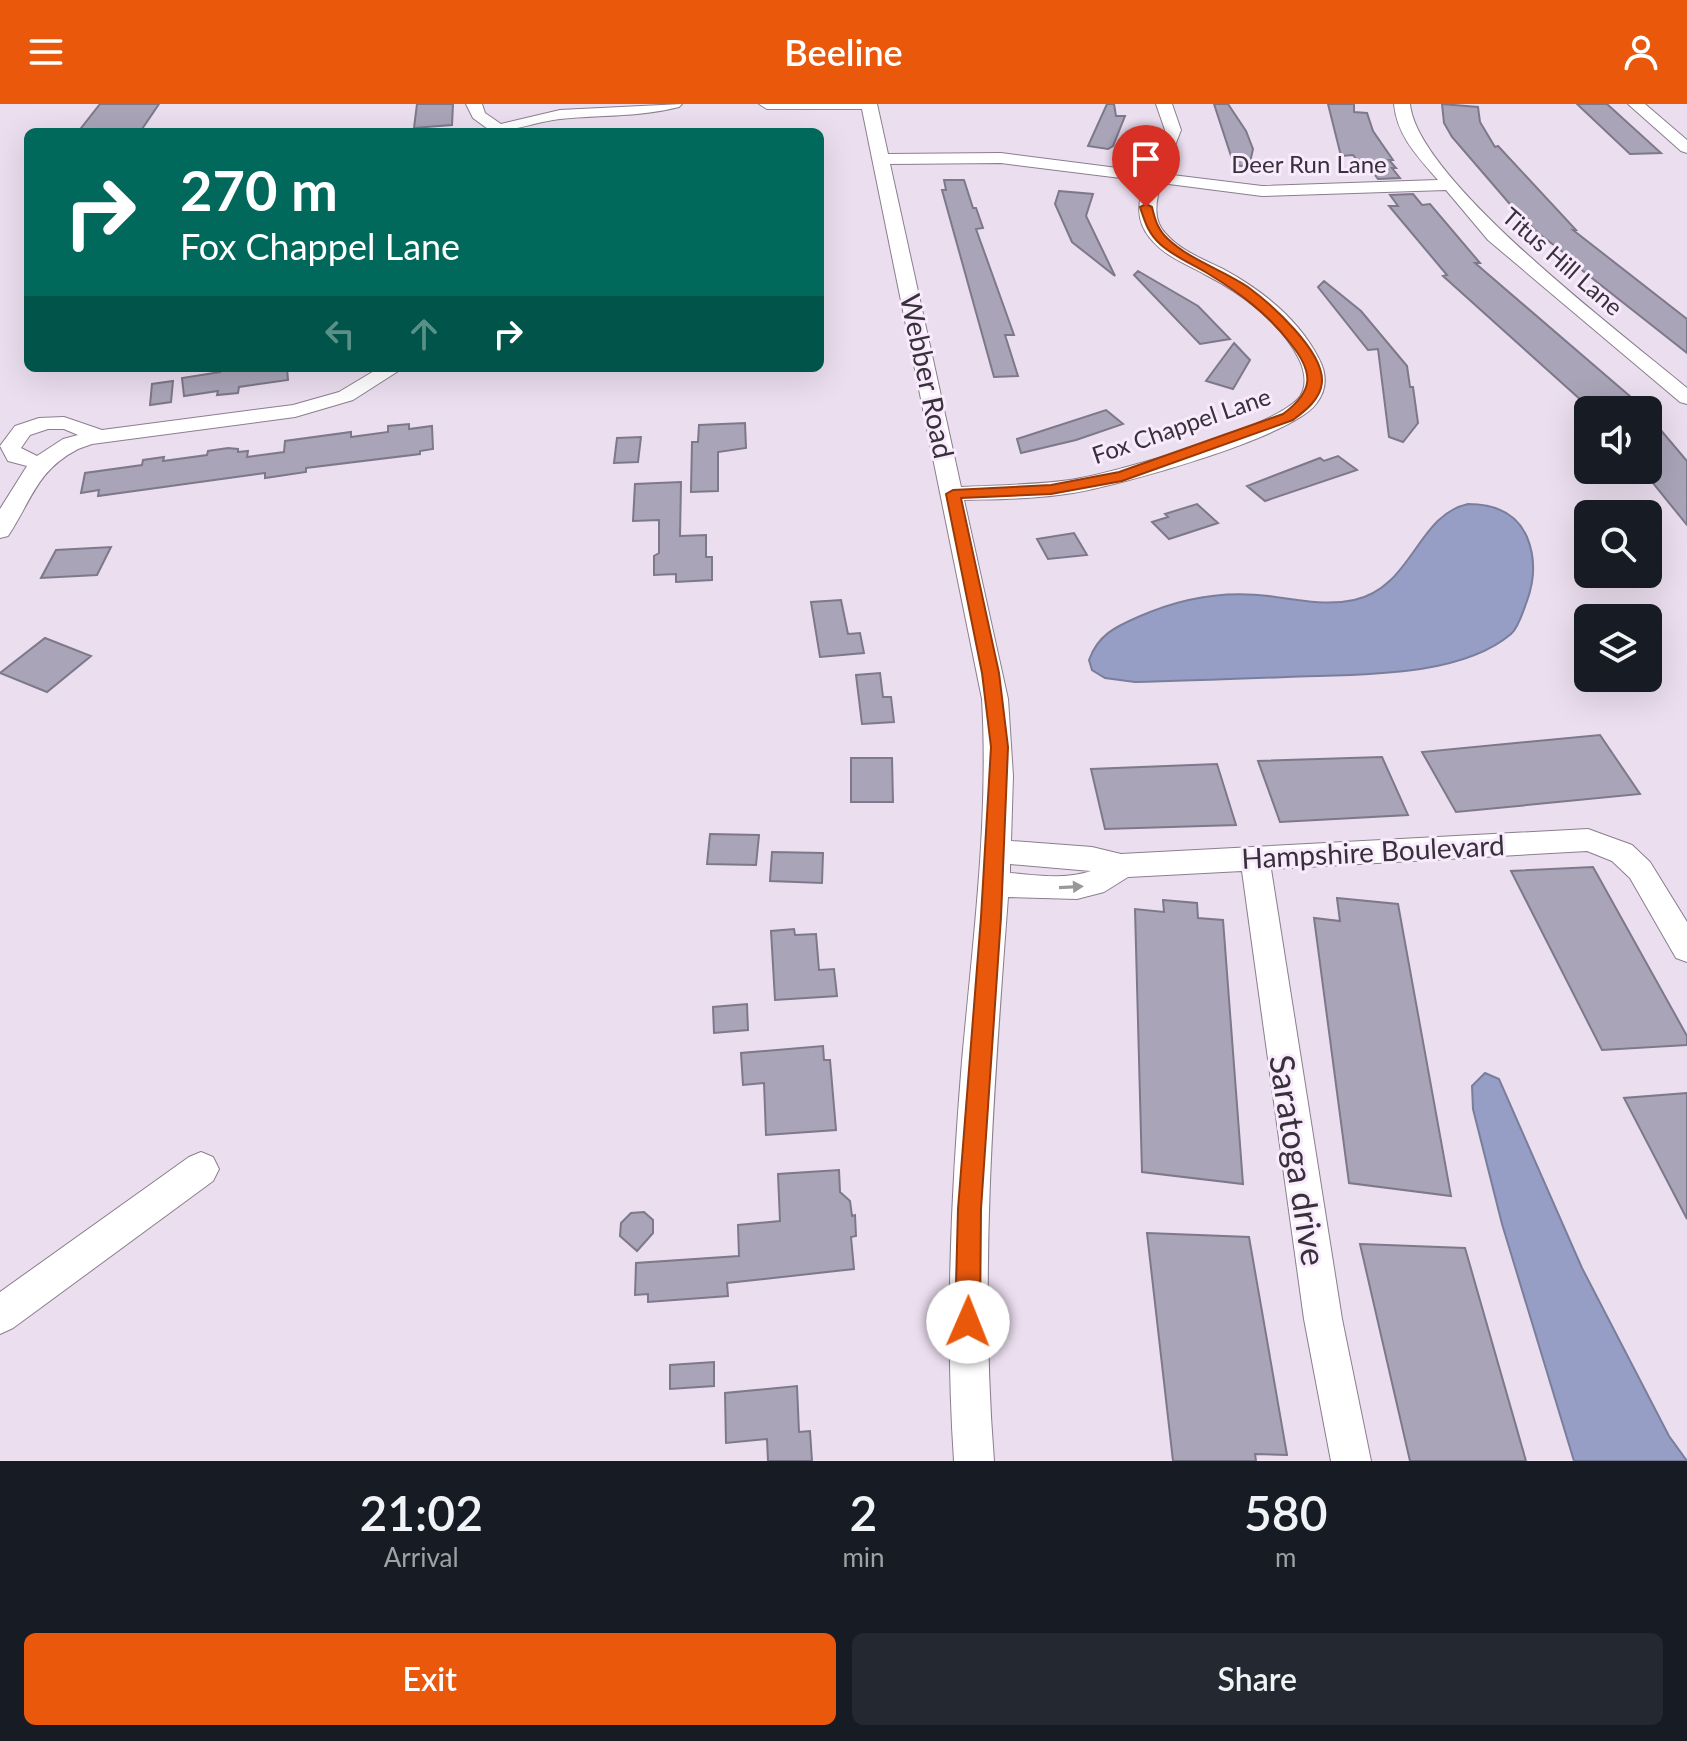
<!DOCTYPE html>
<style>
body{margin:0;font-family:Lato,sans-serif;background:#242831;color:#f1f3f6;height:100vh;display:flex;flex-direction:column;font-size:30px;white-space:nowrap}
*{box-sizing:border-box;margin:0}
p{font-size:26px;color:#9ea1a6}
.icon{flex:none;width:44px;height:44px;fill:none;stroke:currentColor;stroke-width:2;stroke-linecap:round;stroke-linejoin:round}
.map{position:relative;height:1357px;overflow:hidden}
.side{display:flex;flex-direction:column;background:#171b24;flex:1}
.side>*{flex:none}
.hud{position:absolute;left:24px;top:24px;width:800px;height:244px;border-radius:12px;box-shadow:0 8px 32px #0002;background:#00695c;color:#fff;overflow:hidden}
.fabs{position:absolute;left:1574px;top:292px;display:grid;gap:16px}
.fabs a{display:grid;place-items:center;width:88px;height:88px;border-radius:12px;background:#171b24;box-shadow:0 8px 32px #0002;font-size:40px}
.pin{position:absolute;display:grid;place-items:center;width:68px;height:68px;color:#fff;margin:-82px -34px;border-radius:50% 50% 50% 0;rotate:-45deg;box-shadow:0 0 8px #0007}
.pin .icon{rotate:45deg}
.me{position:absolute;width:88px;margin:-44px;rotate:1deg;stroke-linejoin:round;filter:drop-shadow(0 0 6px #0008)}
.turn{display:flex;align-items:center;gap:28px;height:168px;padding:0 24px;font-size:36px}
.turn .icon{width:104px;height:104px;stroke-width:2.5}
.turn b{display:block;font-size:56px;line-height:68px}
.lanes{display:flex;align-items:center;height:76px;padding:0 24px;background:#0003;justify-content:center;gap:40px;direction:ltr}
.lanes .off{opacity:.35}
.eta{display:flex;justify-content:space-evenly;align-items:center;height:136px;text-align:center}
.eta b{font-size:48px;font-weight:600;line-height:56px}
.button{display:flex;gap:16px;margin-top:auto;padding:16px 24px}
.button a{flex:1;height:92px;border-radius:12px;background:#ea580c;color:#fff;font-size:32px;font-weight:600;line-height:92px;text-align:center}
.button a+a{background:#242831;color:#f1f3f6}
header{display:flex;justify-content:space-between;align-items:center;height:104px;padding:0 24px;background:#ea580c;color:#fff;font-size:36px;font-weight:600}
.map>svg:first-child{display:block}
.water{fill:#969ec5;stroke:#7a7e9b;stroke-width:2}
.building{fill:#a9a4b7;stroke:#7d788a;stroke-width:2}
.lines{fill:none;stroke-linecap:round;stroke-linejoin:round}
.minor-casing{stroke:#8b7e8e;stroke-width:2}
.minor{fill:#fff;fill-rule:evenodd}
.oneway{fill:#9b989c}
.route{fill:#ea580c;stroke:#983908;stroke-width:2}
.labels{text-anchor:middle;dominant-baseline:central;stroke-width:6;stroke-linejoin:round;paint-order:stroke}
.far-street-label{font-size:24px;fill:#373239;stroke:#f9ebfd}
.street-label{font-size:28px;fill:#373239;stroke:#f9ebfd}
.near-street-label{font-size:34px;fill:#373239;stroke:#f9ebfd}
</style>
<header><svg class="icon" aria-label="menu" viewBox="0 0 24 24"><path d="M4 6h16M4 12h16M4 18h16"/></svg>Beeline<svg class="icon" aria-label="person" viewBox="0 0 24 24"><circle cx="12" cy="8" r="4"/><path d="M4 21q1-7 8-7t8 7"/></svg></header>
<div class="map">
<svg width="1687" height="1357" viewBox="0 0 1687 1357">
<rect width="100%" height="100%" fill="#ebdeef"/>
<path class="water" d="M1468 400C1494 400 1516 408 1527 433 1536 455 1535 475 1527 497 1523 507 1519 523 1511 530 1458 575 1353 570 1287 573 1236 575 1186 577 1135 578L1105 574 1092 566 1089 556C1098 531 1115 523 1138 513 1180 494 1222 486 1269 492 1298 496 1325 502 1354 496 1412 484 1417 411 1468 400Z
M1485 969 1499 975 1582 1164 1669 1332 1687 1357H1574L1502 1120 1473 1005 1472 982Z"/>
<path class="building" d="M100 0H159L140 28H78Z
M417 0H453L452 21 414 24Z
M1107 0H1114L1116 12H1125L1113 42 1108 45 1088 42Z
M1214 0H1228L1246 27 1253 45 1249 63 1234 61Z
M1328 0H1354V8L1367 9 1373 27 1393 56H1389L1396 64H1392L1400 74 1378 75 1364 56H1357L1353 51 1341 52Z
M1442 0 1478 3 1480 18 1495 43 1498 42 1576 126H1573L1687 215V249L1564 152H1568L1538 129 1515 106 1452 33 1444 19Z
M1577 0H1607L1661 49 1630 50Z
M944 76H964L973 104H976L983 124 976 125 1014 231H1005L1018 272 994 273 942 86H946Z
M1059 87 1093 90 1086 112 1115 172 1072 138 1055 100Z
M1413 90 1422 101 1430 100 1480 159H1475L1646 306H1592L1443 172 1447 171 1389 102H1398L1390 91Z
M1138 167 1198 202 1230 235 1200 240 1134 171Z
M1324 177 1361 207 1407 262 1410 283H1413L1418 319 1403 338 1389 333 1378 245 1368 246 1318 183Z
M1234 239 1250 256 1233 285 1206 277Z
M221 264H287L288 276 239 283 238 289 217 291 218 287 184 292 182 274 220 268Z
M173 277 171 298 150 301 152 280Z
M1106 306 1123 320 1076 336 1021 349 1017 335Z
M1648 311 1687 357V421L1648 373Z
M745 319 746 344 718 348V387L691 388 692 338H698L699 321Z
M409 320V325L432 322 433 345 420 347V350L306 364V368L265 374V369L98 392 99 386 81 389 85 369 142 361 143 356 164 353 163 357 207 351 208 347 228 344 238 345V348L248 347 247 353 284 348 285 337 351 328V333L388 328V322Z
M641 333 638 358 614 359 617 334Z
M1338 352 1357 366 1265 397 1247 382 1320 354 1324 357Z
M681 378 680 432 706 431V453H712V476L676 478V470L654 471V452L659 449V416L633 417 635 380Z
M1197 400 1218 419 1169 435 1152 418 1168 413 1165 410Z
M1074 429 1087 451 1048 455 1037 435Z
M111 443 97 471 41 474 56 446Z
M841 496 848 530 860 529 864 549 820 553 811 498Z
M45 534 91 552 47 588 0 569Z
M880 569 883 593H891L894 618 862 620 856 571Z
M1600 631 1640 690 1456 708 1422 648Z
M1382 653 1408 711 1280 718 1258 657Z
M851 654H892L893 698H851Z
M1217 660 1236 721 1105 725 1091 665Z
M710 730 759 731 756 761 707 760Z
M772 748 823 749 822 779 770 777Z
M1593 763 1687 932V941L1602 946 1511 767Z
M1337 794 1398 800 1451 1092 1349 1079 1314 814 1340 817Z
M1163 796 1197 799 1198 814 1223 816 1243 1080 1142 1068 1135 805 1164 808Z
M794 825 795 831 816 830 819 866 834 865 837 892 775 896 771 827Z
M747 900 748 926 714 929 713 903Z
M823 942 824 956H830L836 1026 766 1031 764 979 743 981 741 949Z
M1687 989V1115L1624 994Z
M839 1066 840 1088 850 1097 852 1112 855 1111 856 1132 851 1133 854 1165 727 1179 728 1192 648 1198V1190L635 1191 636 1159 739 1152 738 1121 780 1117 778 1070Z
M644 1108 653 1116V1129L637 1147 620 1132 621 1119 631 1109Z
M1147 1129 1249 1133 1287 1351 1255 1350 1256 1357H1173Z
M1360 1140 1465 1144 1526 1357H1410Z
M714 1258V1282L670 1285V1261Z
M797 1282 799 1328 810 1327 812 1357H768L767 1335 726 1339 725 1289Z"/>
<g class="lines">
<defs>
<path id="minor" d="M466 0H482L485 9 501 20 560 6 682 0 679 3C640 13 600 11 560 15 535 18 512 28 486 28L488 25 473 14Z
M759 0H877L888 50 1001 49 1149 68 1165 26 1156 0H1172L1181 26 1164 70 1262 82 1438 76C1418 53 1397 32 1394 0H1410C1417 76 1624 231 1687 284V300L1680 298 1488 136 1446 86 1262 92 1161 79C1156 97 1152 116 1166 130 1181 147 1203 155 1223 165 1260 185 1299 215 1319 255 1327 270 1327 286 1316 300 1290 334 1120 381 1073 389 1037 395 1000 395 964 396L1008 595 1013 672 1011 737 1092 743 1121 750 1588 725 1632 741 1650 758 1687 818V858L1676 854 1630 774 1612 757 1587 747 1271 765 1342 1215 1371 1357H1331L1304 1215 1242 767 1128 773 1104 788 1077 795 1008 793C994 981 979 1168 994 1357H954C945 1223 951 1090 962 957 973 835 989 717 982 595L862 5H767ZM1001 59 1145 77C1138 98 1135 116 1150 134 1164 152 1186 160 1206 171 1241 189 1281 218 1299 255 1305 267 1308 284 1298 295 1270 325 1114 369 1070 376 1034 381 998 381 961 383L890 60ZM1010 760 1091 767C1065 776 1036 771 1010 769Z
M1628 0H1645L1687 36V49L1681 47Z
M379 264H403L353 296 295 313 92 340 78 345C36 367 32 396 8 432L0 434V405L27 362 8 357 0 342 15 322 39 314 64 313 102 326 293 301 339 288ZM48 325H64L78 331 63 335 37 352 21 344 30 331Z
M201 1048 213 1053 219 1065 213 1077 13 1224 0 1230V1188L189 1053Z"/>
</defs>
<use href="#minor" class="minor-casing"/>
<use href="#minor" class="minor"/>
</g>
<defs><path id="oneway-solid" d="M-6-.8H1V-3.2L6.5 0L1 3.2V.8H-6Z" transform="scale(2)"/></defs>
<use class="oneway" href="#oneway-solid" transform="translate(1071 783) rotate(-3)"/>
<path class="route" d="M1146 100 1152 103C1155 116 1158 126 1168 135 1190 156 1223 166 1248 183 1271 200 1324 247 1322 278 1321 295 1305 307 1293 316L1122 377 1051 390 961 394 999 569 1008 643 1001 813 981 1105 980 1218 976 1227 968 1230 959 1227 955 1218 958 1105 981 813 991 643 982 569 946 390 953 386 1051 381 1119 368 1283 310C1314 287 1314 269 1291 240 1267 209 1240 189 1207 169 1192 160 1173 152 1160 140 1148 129 1145 118 1140 103Z"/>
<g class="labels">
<g class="far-street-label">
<text x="1309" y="59">Deer Run Lane</text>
<text transform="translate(1563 157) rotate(41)">Titus Hill Lane</text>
<text transform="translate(1181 321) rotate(-19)">Fox Chappel Lane</text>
</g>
<g class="street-label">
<text transform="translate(928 272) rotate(78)">Webber Road</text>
<text transform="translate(1373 747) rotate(-3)">Hampshire Boulevard</text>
</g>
<g class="near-street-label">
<text transform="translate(1299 1056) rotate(81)">Saratoga drive</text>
</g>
</g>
</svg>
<div class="fabs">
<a><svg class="icon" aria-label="sound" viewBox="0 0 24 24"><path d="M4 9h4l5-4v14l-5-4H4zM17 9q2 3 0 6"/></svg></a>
<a><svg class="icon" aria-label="search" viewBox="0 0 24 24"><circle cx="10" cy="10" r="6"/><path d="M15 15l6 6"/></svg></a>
<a><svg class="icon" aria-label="layers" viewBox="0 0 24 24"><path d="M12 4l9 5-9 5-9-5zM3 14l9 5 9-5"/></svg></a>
</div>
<div class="pin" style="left:1146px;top:103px;background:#d93025"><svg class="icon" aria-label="arrive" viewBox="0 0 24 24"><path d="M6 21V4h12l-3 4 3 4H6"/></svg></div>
<svg class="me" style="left:968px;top:1218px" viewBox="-20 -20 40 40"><circle r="19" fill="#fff"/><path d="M0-13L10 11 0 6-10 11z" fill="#ea580c"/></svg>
<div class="hud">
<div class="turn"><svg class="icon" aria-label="right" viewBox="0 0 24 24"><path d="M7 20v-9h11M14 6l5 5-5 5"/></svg><div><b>270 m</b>Fox Chappel Lane</div></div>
<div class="lanes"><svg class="icon off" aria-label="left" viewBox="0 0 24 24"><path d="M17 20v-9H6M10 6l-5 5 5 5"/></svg><svg class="icon off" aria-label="ahead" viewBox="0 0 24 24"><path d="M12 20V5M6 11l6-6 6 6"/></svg><svg class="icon" aria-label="right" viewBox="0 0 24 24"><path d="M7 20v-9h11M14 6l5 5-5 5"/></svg></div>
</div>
</div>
<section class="side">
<div class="eta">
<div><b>21:02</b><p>Arrival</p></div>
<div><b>2</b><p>min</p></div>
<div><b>580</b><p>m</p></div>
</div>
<div class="button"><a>Exit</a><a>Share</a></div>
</section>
